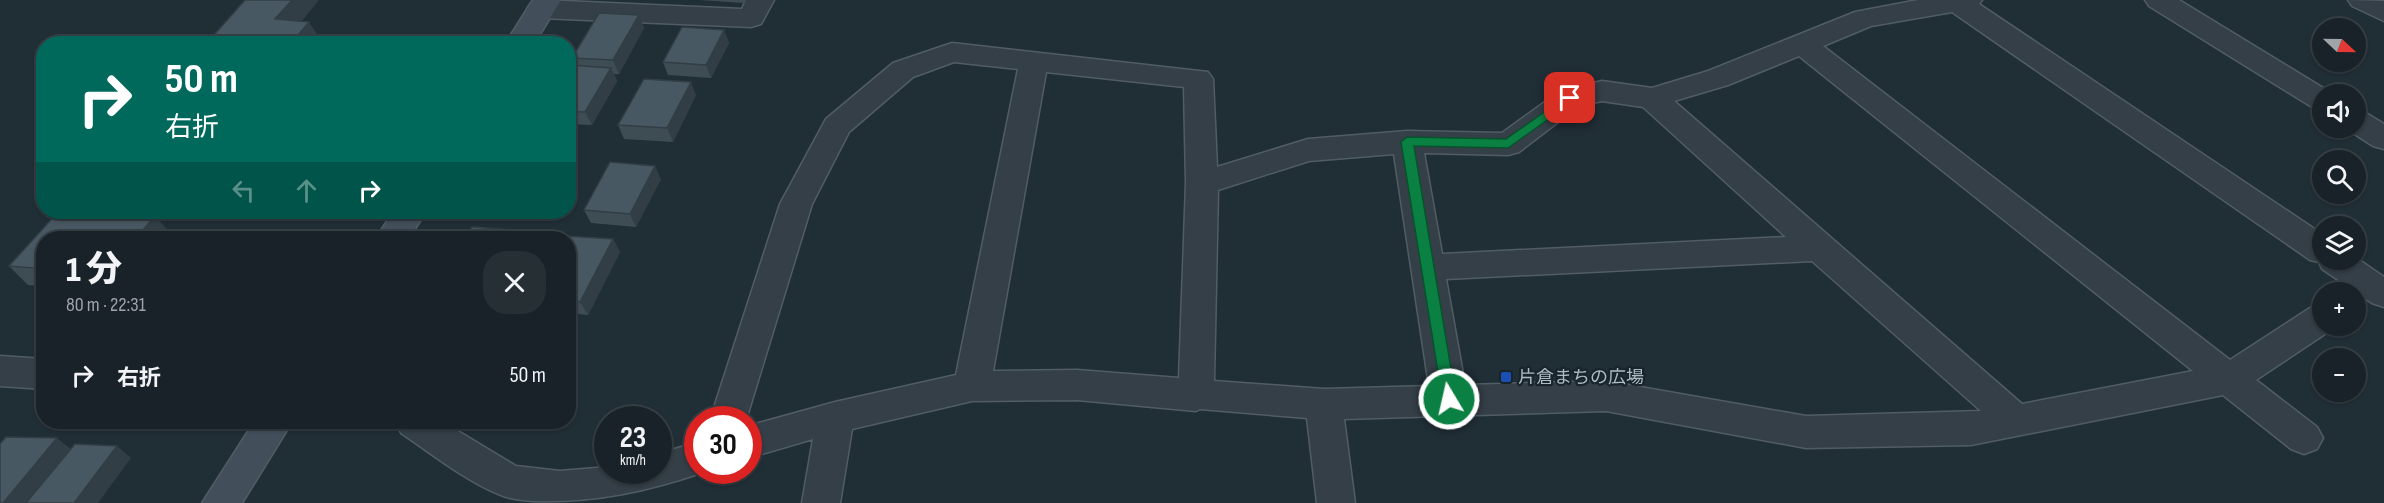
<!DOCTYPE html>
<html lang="ja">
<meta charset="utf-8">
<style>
body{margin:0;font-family:"Sofia Sans Condensed","Noto Sans JP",sans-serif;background:#252f34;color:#f1f3f6;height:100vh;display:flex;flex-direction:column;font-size:22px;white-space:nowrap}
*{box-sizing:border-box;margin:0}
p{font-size:20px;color:#9fa4a8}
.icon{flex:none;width:33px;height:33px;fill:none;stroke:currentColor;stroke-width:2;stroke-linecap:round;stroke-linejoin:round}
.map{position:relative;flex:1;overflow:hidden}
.drawer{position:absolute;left:36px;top:231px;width:540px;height:198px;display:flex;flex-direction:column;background:#182228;border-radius:24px;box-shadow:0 2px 4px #0004,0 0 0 2px #363f45}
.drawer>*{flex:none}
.hud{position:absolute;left:36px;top:36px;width:540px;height:183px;border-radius:24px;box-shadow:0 2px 4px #0004,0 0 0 2px #363f45;background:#00695c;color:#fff;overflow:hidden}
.needle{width:39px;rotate:112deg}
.fabs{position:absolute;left:2312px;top:18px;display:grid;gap:12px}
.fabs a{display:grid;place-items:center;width:54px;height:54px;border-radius:50%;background:#182228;box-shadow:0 2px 4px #0004,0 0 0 2px #363f45;font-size:30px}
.speed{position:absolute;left:594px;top:406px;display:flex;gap:12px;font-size:30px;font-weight:700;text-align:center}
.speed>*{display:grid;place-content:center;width:78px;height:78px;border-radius:50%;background:#182228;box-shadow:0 2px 4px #0004,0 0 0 2px #363f45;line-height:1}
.speed small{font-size:15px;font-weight:400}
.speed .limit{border:9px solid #d22;background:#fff;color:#111}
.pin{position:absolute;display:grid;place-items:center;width:51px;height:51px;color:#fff;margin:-26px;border-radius:12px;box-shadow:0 3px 9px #0006}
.me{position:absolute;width:66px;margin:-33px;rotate:351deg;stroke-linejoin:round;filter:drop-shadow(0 0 4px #0008)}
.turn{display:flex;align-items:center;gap:21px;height:126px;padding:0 30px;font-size:27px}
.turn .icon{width:78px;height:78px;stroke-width:2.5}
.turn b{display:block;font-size:42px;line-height:51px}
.lanes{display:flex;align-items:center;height:57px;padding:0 30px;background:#0003;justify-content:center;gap:30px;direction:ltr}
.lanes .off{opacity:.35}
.round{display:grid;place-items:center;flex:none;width:63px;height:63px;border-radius:24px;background:#252f34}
.headline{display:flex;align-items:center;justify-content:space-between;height:102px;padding:0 30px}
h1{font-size:36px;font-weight:800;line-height:45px}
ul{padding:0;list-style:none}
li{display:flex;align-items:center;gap:18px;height:84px;padding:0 30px}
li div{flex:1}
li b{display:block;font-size:22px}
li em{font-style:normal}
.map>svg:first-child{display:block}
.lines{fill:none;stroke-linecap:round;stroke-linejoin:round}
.street-casing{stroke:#515d65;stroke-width:3}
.secondary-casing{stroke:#515d65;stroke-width:3}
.street{fill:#343f47;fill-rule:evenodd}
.secondary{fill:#424f5a;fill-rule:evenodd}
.wall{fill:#3e4c54}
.shaded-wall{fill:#323e45}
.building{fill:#485862;stroke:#323e45;stroke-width:1.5}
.route{fill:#0b8043;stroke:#07532c;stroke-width:1.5}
.transit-dot{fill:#1a4fb4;stroke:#19242b;stroke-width:2}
.labels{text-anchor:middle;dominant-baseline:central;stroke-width:4.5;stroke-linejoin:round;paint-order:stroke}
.poi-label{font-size:18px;fill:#aebac4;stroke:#19242b;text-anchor:start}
</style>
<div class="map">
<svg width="2384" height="503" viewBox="0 0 2384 503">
<rect width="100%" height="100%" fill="#202e36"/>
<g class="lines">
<defs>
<path id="street" d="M541 0 742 9 746 0H774L761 24 751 27 541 18 531 15 527 9 531 3Z
M1918 0H1982L1979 4 2322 234V260H2355V257L2384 277V307L2372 303 2322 269 2319 262 2310 260 1952 12 1871 26 1823 46 2230 360 2310 308 2322 304V326H2335L2334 328 2256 380 2317 427 2323 438 2317 449 2304 454 2291 449 2223 395 1971 445 1806 448 1606 411 1344 419 1355 503H1317L1307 418 1200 409 1196 411 1077 400 972 401 852 429 840 503H802L813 439 748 458V426L835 402 956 375 1018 69 954 62 913 77 849 132 812 204 746 420H710L780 204 826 119 893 63 952 43 1208 72 1213 79 1217 167 1308 139 1407 131 1502 133 1560 91 1602 81 1652 88 1708 71 1855 12ZM1799 56 2193 371 2022 404 1674 101 1728 85ZM1046 72 1184 87 1186 183 1179 378 1077 370 993 371ZM1602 101 1643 107 1786 237 1442 254 1424 153 1508 155 1519 152 1579 106ZM1394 154 1429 386 1324 389 1214 381 1218 190 1309 161ZM1812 261 1981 411 1806 416 1606 381 1465 385 1446 279Z
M2145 0H2179L2333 94H2322V110L2312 107 2149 6Z
M2348 0 2384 1V21L2352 6Z
M2355 110 2366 113 2384 124V149L2373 146 2345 128H2355Z
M0 356 44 359V389L0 386Z
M396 422H443L516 466 560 471 608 467V471H658V454L698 442V471H707C649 491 595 503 533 501 521 500 509 499 498 494 463 479 432 454 401 433Z"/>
<path id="secondary" d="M533 0H561L534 44H505Z
M393 212H426L409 238H376Z
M254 422H292L242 503H202Z"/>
</defs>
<use href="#street" class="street-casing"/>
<use href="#secondary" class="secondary-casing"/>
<use href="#street" class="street"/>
<use href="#secondary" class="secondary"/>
</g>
<path class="wall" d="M699 0H746L744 3Z
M639 15 644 28 619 74H614L617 81 592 125 568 124V67L576 66 572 58Z
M724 30 729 43 711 78 668 75 663 62Z
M696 95 673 142 624 139 618 125Z
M661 179 636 227 591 223 584 210Z
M58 212H157L153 216 172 235 44 238V286L28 285 9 266Z
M568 238 613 239 620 252 588 315 568 313Z"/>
<path class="shaded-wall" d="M292 0H319L288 38 275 19Z
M639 15 644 28 619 74 613 60Z
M309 22 321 40 319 44H291Z
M724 30 729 43 711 78 706 65Z
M611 68 617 81 592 125 585 112Z
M691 82 696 95 673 142 667 128Z
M655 166 661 179 636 227 630 214Z
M125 212H157L140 233 123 214Z
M155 216 172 235 168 238H136Z
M527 231 532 238H523Z
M613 239 620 252 588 315 580 302Z
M57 438 72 450 29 503H3Z
M117 446 131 458 98 503H74Z"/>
<path class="building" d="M245 0H292L275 19 309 22 291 44H206Z
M599 13 639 15 613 60 572 58Z
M682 27 724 30 706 65 663 62Z
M570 65 611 68 585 112 568 111V67Z
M644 79 691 82 667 128 618 125Z
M610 162 655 166 630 214 584 210Z
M58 212H125L123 214 155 216 136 238H44V269L9 266Z
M472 227 527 231 523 238H465Z
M566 236 613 239 580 302 568 301V238H565Z
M6 437 57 438 3 503H0V444Z
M75 444 117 446 74 503H26Z"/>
<path class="route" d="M1570 94 1576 98 1574 101 1508 148 1414 146 1456 399 1454 403 1449 405 1443 403 1401 142 1407 137 1506 139Z"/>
<rect class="transit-dot" x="1500" y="371" width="12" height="12" rx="3"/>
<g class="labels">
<g class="poi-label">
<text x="1518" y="377">片倉まちの広場</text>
</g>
</g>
</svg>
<div class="fabs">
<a><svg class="needle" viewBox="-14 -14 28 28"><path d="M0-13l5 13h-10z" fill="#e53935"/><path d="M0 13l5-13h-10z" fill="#9fa4a8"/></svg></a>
<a><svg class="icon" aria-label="sound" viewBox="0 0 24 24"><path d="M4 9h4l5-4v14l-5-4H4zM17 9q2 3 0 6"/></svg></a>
<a><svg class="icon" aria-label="search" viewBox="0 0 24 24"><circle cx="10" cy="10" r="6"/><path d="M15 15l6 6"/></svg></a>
<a><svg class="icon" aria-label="layers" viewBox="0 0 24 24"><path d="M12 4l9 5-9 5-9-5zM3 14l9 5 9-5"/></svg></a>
<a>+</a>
<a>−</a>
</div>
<div class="speed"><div>23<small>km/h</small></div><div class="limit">30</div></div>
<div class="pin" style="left:1570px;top:98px;background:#d93025"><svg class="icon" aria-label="arrive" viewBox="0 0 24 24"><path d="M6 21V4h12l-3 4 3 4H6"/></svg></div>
<svg class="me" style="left:1449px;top:399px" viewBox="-20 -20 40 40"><circle r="17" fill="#0b8043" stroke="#fff" stroke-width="3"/><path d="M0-11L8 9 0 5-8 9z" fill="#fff"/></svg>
<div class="hud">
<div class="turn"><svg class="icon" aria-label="right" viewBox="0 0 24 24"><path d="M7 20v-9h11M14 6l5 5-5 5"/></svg><div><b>50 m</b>右折</div></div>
<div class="lanes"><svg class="icon off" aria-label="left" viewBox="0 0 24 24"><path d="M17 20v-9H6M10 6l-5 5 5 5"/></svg><svg class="icon off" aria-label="ahead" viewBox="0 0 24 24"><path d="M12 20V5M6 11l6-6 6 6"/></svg><svg class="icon" aria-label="right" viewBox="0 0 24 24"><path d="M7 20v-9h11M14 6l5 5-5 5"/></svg></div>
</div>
<section class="drawer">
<div class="headline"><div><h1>1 分</h1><p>80 m · 22:31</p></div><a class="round"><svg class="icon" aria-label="close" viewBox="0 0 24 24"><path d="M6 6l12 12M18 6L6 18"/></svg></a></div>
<ul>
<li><svg class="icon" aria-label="right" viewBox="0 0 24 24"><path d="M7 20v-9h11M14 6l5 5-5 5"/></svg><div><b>右折</b></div><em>50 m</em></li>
</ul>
</section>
</div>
